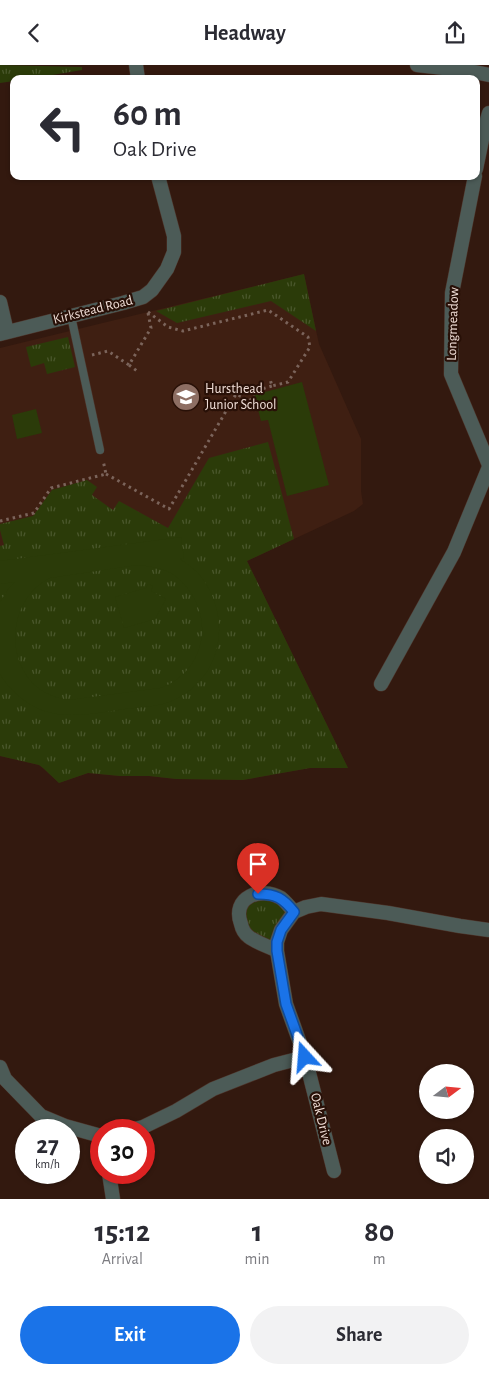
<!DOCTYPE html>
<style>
body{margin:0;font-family:"Alegreya Sans",sans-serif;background:#f2f2f3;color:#2b2b33;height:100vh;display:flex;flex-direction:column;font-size:19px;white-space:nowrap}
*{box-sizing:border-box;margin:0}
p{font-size:16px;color:#7c7c81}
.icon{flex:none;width:28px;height:28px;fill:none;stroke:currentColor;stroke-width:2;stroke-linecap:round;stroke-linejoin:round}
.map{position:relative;height:1134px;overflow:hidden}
.side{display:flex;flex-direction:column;background:#fff;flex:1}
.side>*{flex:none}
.top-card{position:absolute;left:10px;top:10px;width:470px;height:105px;border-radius:10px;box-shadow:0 1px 4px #0004;background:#fff;color:#2b2b33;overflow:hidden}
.needle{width:32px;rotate:74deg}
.tools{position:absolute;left:419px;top:999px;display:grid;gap:10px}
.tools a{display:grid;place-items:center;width:55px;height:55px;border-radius:50%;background:#fff;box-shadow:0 1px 4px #0004;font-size:25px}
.speed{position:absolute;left:15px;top:1054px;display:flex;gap:10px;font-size:25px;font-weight:700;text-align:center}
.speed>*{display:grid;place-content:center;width:65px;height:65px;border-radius:50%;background:#fff;box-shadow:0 1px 4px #0004;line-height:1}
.speed small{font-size:12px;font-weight:400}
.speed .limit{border:8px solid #d22;background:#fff;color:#111}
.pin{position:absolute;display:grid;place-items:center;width:42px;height:42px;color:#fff;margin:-51px -21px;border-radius:50% 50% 50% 0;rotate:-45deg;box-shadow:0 0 5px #0007}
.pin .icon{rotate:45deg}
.me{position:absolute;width:55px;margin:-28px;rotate:341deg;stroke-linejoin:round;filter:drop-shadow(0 0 4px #0008)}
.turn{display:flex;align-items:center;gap:18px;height:105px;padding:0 20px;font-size:22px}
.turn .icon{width:65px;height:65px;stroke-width:2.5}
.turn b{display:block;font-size:35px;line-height:42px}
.eta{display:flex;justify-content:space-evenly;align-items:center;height:85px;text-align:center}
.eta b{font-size:30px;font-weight:600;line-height:35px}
.primary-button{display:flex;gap:10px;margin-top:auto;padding:10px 20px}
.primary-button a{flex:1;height:58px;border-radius:30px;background:#1a73e8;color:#fff;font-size:20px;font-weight:600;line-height:58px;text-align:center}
.primary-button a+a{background:#f2f2f3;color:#2b2b33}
header{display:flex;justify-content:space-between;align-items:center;height:65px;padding:0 20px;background:#fff;font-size:22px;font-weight:600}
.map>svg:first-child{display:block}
.built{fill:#3f1f12}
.grass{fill:url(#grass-tufts)}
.garden{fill:#2b3b09;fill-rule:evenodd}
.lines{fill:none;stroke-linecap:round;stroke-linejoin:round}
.service-casing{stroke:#4e352b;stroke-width:9}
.minor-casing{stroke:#4e352b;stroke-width:15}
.tertiary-casing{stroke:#4e352b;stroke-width:15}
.path{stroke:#7b645b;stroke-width:3;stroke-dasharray:2.5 4;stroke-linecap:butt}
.service{stroke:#4c5b57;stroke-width:8}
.minor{stroke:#4c5b57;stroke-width:14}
.tertiary{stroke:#4c5b57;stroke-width:14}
.route-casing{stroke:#114b97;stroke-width:12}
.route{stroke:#1a73e8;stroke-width:9}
.labels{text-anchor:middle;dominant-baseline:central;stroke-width:4.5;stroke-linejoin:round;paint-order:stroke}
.street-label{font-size:14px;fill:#f1dfd8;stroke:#281007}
.poi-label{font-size:14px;fill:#f1dfd8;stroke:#281007;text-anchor:start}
</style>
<header><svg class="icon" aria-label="back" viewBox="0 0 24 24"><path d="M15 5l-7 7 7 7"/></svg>Headway<svg class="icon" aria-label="share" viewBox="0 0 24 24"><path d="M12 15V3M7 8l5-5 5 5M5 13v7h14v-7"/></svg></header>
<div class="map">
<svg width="489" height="1134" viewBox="0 0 489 1134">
<defs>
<pattern id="grass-tufts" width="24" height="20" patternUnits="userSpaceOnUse" patternTransform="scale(1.25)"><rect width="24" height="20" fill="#2b3b09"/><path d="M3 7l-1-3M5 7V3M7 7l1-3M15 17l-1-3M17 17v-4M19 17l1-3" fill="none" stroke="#4a572c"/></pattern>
</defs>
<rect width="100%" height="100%" fill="#33190f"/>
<path class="built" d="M304 209 319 279 361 374V426L363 439 354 446 247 496 348 703H310L243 715 176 714 149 711H120L88 708 59 718 43 703 39 700 0 691V283Z"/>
<path class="grass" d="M0 0 82 2V5L29 14H14V16L0 18Z
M304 209 316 266 271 236 177 258 156 246Z
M68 272 75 302 47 309 44 298 31 302 26 282Z
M268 377 294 474 247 496 348 703H310L243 715 176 714 149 711H120L88 708 59 718 43 703 39 700 0 691V481L4 480 0 465V459L33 451 52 425 87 415 97 422 92 430 113 445 119 436 168 463 209 393Z
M258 829 294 847 277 877 249 872 242 836Z"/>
<path class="garden" d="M302 317 329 420 287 431 268 355 261 356 254 330Z
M36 344 42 368 17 374 12 350Z
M181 472 184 493 180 494C186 498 193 503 198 508 232 547 225 610 176 634 160 642 142 642 125 644 88 649 51 659 20 632 12 625 5 618 0 609V537L9 523 15 517 0 519V496ZM137 500C149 501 161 503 171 508 178 512 183 518 188 524 215 558 202 609 160 623L69 635C2 627 0 537 50 513Z
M148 519 153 521 151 526 166 534 155 554 124 563 115 532 146 523Z"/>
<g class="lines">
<defs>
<path id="service" d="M71 251 100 385"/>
<path id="minor" d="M136 0 138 14
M476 104 484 65 489 48
M475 111 452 228 451 309 489 400
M0 237 7 267
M0 269 123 238 143 232 152 225 167 204 174 187V171L158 111
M381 619 454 487 489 402
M277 886C268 881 257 878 249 872 245 869 242 864 241 859 231 832 261 821 281 833 286 837 290 842 294 847
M0 1002 5 1014 41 1051 65 1061 101 1071
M131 1065 143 1062 176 1046 213 1024 274 1000 305 992
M334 1106 305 992 286 939 277 886V877L281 865 294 847 306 842 321 839 388 848 460 861 489 865
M109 1108 113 1134"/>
<path id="tertiary" d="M417 0 469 6 489 10"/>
</defs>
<use href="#service" class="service-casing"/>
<use href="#minor" class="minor-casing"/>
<use href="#tertiary" class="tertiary-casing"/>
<path class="path" d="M148 247 168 262 183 266 268 245 308 272 310 282 288 317 272 321 270 314
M92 290 108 286 129 300 151 263 148 248
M129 300 137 306
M106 409 169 444 236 329 250 336 255 326 272 321
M0 456 34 448 51 423 106 409 103 395"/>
<use href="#service" class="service"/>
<use href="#minor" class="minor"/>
<use href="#tertiary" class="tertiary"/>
</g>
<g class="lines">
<defs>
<path id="route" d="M258 829C276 829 283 833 294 847L281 865 277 877V886L286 939 305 992"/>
</defs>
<use href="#route" class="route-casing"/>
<use href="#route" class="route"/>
</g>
<defs>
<symbol id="school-disc" viewBox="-11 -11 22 22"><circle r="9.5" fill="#8d6e63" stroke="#281007"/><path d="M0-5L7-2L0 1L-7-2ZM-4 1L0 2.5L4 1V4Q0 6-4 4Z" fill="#fff"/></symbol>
</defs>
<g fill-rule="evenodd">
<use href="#school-disc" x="170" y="316" width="32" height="32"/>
</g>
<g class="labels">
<g class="street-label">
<text transform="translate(93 245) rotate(-14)">Kirkstead Road</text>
<text transform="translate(453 259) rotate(-88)">Longmeadow</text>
<text transform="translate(321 1054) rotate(76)">Oak Drive</text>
</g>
<g class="poi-label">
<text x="205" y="324">Hursthead<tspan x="205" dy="16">Junior School</tspan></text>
</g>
</g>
</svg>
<div class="tools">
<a><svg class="needle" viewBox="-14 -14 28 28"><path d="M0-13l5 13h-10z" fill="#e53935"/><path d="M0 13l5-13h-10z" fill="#7c7c81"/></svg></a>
<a><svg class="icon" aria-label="sound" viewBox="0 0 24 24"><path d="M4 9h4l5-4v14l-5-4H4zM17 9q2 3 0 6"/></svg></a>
</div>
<div class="speed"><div>27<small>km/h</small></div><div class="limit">30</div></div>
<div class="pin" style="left:258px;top:829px;background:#d93025"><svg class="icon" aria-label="arrive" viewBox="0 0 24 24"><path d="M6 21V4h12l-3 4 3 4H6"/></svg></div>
<svg class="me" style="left:305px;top:992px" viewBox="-20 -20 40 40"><path d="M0-17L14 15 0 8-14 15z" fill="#1a73e8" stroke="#fff" stroke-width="4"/></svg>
<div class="top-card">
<div class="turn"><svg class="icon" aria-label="left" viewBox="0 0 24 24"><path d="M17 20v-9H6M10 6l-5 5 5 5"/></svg><div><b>60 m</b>Oak Drive</div></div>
</div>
</div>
<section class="side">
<div class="eta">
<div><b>15:12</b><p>Arrival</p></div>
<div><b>1</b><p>min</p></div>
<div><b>80</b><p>m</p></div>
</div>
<div class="primary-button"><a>Exit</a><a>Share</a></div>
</section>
